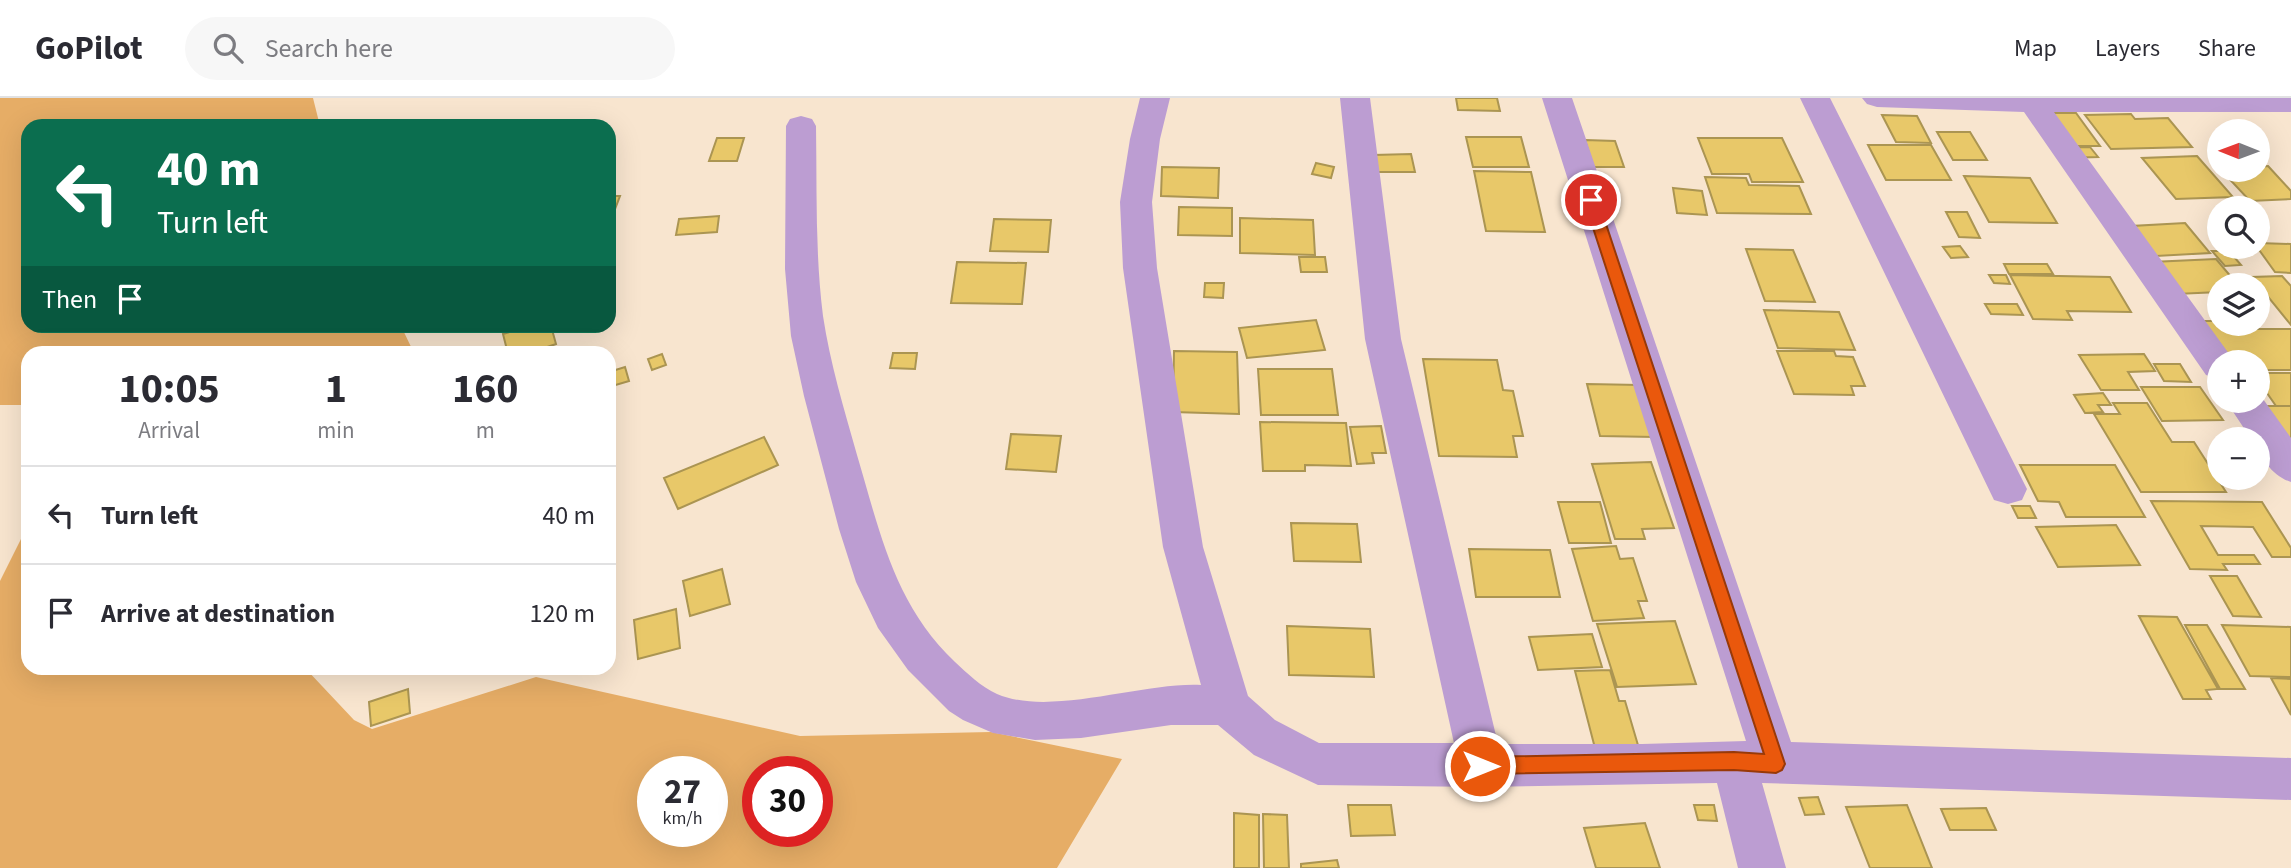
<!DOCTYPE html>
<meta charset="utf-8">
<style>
body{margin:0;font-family:"Source Sans 3",sans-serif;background:#f7f7f7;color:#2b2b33;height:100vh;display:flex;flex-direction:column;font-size:26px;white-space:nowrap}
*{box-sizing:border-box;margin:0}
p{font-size:23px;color:#7c7c81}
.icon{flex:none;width:38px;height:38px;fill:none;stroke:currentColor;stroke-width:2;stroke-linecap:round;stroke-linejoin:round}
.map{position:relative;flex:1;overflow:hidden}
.drawer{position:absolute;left:21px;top:248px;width:595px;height:329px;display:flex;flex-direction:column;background:#fff;border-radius:21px;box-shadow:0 7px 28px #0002}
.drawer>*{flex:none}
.guide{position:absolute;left:21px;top:21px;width:595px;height:214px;border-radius:21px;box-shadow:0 7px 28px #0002;background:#0b6e4f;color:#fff;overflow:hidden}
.needle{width:46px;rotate:271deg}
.fabs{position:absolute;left:2207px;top:21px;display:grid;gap:14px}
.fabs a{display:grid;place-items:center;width:63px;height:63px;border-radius:50%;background:#fff;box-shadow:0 7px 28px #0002;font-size:35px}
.speed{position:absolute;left:637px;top:658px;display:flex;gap:14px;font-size:35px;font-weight:700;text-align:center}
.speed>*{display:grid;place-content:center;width:91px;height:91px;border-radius:50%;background:#fff;box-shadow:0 7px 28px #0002;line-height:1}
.speed small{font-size:18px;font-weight:400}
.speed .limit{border:10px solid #d22;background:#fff;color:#111}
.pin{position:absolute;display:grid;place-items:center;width:60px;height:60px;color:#fff;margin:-30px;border:4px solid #fff;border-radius:50%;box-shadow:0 2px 7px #0007}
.me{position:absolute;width:77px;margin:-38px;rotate:90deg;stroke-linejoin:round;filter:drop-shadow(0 0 5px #0008)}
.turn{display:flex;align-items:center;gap:24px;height:147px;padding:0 21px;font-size:32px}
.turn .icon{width:91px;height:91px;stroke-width:2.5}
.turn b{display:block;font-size:49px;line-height:60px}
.then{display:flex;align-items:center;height:66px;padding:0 21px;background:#0003;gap:14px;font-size:26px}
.eta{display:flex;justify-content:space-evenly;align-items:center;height:119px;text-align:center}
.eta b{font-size:42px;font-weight:700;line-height:49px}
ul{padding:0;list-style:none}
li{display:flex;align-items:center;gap:21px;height:98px;padding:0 21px;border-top:2px solid #e1e1e2}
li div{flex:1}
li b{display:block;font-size:26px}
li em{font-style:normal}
header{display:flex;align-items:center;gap:42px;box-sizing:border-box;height:98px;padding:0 35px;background:#fff;border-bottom:2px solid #e1e1e2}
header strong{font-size:33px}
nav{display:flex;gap:38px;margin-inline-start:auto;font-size:24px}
.search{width:490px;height:63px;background:#f7f7f7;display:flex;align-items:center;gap:18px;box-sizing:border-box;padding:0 24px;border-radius:38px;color:#7c7c81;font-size:26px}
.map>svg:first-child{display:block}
.green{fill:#e6ad66;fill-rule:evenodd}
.building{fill:#e8c869;stroke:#ab9552;stroke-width:2}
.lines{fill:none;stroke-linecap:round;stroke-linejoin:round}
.minor{fill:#bc9dd2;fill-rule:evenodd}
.route{fill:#ea580c;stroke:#983908;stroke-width:2}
</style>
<header>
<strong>GoPilot</strong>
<div class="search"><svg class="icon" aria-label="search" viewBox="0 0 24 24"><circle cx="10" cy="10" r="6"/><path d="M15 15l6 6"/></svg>Search here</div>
<nav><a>Map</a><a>Layers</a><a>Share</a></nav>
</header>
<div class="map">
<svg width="2291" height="770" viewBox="0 0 2291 770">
<rect width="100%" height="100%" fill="#f8e5cf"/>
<path class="green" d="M0 0H313L320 28H28V228H401L414 255 28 256V307H0Z
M28 427V570L306 571 354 622 372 631 536 579 800 638 991 634 1122 661 1057 770H0V483ZM653 674H712V733H653ZM758 674H817V733H758Z"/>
<path class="building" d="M1456 0H1497L1500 13 1458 12Z
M2043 15H2076L2100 48H2066Z
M2131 16 2135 21 2168 20 2192 49 2111 51 2085 17Z
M1882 17 1917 18 1931 45 1896 44Z
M1937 34H1970L1987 62H1953Z
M1466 39H1521L1529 69H1473Z
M717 40H744L737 63H709Z
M1698 40H1782L1803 84H1752L1749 76H1712Z
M1585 42 1615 43 1624 69H1593Z
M1868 47H1931L1951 82H1886Z
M2090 49 2098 59 2063 60 2056 50Z
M1411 56 1415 74H1377L1374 57Z
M2197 58 2233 99 2176 101 2142 60Z
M1316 65 1334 69 1331 80 1312 76Z
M2268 68 2291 93V101L2250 103 2221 72H2258V69Z
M1162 69 1219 70 1218 100 1161 98Z
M1474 73 1531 74 1545 134 1486 133Z
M1964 78 2030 80 2057 125 1989 124Z
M1705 79 1746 80 1749 87 1799 88 1811 116 1717 115Z
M1673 90 1702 93 1707 117 1677 115Z
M609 98H620L609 127Z
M1179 109 1232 110V138L1178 137Z
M1946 114H1967L1980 140 1959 139Z
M719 118 717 134 676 137 679 121Z
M1240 120 1313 122 1315 157 1240 155Z
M994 121 1051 122 1048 154 990 153Z
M2185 125 2210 155 2156 158 2132 128Z
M2258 145 2291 146V175L2275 174 2257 149Z
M1960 148 1968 159 1951 160 1943 149Z
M1746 151 1793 152 1815 204 1765 203Z
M2212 153H2229L2241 167 2225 168Z
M1299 159H1325L1327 174H1301Z
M2216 161 2238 187H2219V194L2176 196 2152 164Z
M957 164 1026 165 1022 206 951 205Z
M2004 166H2047L2053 176H2009Z
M1989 177H2006L2010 186 1994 185Z
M2010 177 2110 179 2131 214 2067 213 2072 222 2033 221Z
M2282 178 2291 188V227L2252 179Z
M1205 185H1224L1223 200 1204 199Z
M1985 206H2017L2023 217 1991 216Z
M1764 212 1839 214 1855 252 1778 250Z
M1316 222 1325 252 1247 260 1239 230Z
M2193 223H2219L2225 231H2291V272H2258V264H2222Z
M531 228H551L556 246 527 256H508L503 236Z
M1174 253 1237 254 1239 316 1173 314Z
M1777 253H1834L1836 258 1853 259 1865 288H1851L1854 297 1794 296Z
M893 255H917L915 271 890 270Z
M662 256 666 267 652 272 648 261Z
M2144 256 2155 273 2128 274 2139 292H2101L2079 257Z
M1423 261 1497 262 1503 292 1513 293 1523 338H1513L1517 359 1439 358Z
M2154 266H2180L2191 284 2164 283Z
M625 269 629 283 609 289V274Z
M1258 271H1332L1338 317H1261Z
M2258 275H2291V308H2276L2258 282Z
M1587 286 1639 287 1654 339 1600 338Z
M2141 289H2200L2223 322 2162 323Z
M2103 295 2111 307H2098L2103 314 2085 315 2074 297Z
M2113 305H2147L2172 344H2194L2226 394H2141L2094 316H2120Z
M2249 308H2291V352Z
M1260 324 1346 325 1351 368 1305 367V373H1263Z
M1381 328 1386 355H1372L1374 365 1357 366 1350 329Z
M1011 336 1061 338 1056 374 1006 371Z
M764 339 778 367 678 411 664 380Z
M1651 364 1674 430 1642 431 1645 441H1615L1592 366Z
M2020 367H2115L2145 419H2066L2059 404 2038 403Z
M2151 403 2262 404 2291 450V459H2272L2253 429 2201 428 2218 457H2254L2260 466H2223L2227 472 2190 471Z
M1558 404H1600L1611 445H1569Z
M2012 408H2030L2036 420H2018Z
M1291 425 1357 426 1361 464 1294 463Z
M2116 427 2140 467 2058 469 2036 429Z
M1616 448 1620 461 1633 460 1647 503H1638L1644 520 1593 523 1572 451Z
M1469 451 1550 452 1560 499H1476Z
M722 471 730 506 690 518 683 483Z
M2210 478H2237L2261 519 2233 518Z
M676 511 680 550 638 561 634 522Z
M2139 518 2177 519 2218 591 2206 592 2211 601H2183Z
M1675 523 1696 586 1617 589 1597 526Z
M2185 527H2207L2245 591H2220Z
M2222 527 2291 529V579L2250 578Z
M1287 528 1370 531 1374 579 1289 577Z
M1592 536 1602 569 1538 572 1529 539Z
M1610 572 1619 603H1625L1640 654H1596L1575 573Z
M2271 580 2291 581V617Z
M408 591 410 615 371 628 369 604Z
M1818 699 1824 716 1805 717 1799 700Z
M1348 707H1391L1395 737 1351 738Z
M1694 707H1714L1717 723 1698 722Z
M1907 707 1932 770H1870L1846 709Z
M1986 710 1996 732H1950L1941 711Z
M1234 715 1259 717V770H1234Z
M1263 716 1287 717 1289 770H1264Z
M1645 725 1660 770H1596L1584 730Z
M1337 762 1339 770H1301V766Z"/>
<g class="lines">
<path class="minor" d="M1140 0H1170L1160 41 1152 104 1157 170 1203 449 1248 598 1275 622 1319 645H1454L1365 241 1340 0H1370L1401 241 1498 646H1642L1746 643 1542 0H1572L1791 644 2291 660V702L1762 685 1786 770H1738L1717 685 1481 689 1318 687 1254 657 1218 627H1171L1081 640 1035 642 993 635 963 622 949 613 908 572 878 530 856 484 839 431 804 298 791 238 785 171 786 28 790 21 801 18 812 21 816 28C817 91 815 155 823 218 830 265 844 311 857 357 880 434 894 506 955 564 967 575 981 589 997 596 1051 619 1142 584 1201 587L1163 449 1123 170 1120 104 1130 41Z
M1800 0H1830L2027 391 2022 402 2008 406 1994 402Z
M1862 0H2291V14H2054L2235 264H2219V281L2206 277 2024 14 1877 9 1867 6Z
M2258 294 2291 340V384C2274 379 2258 360 2258 341H2251L2226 303H2258Z"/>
</g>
<path class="route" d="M1591 98 1598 102 1785 666 1782 672 1776 675 1734 672 1480 676 1474 674 1471 668 1474 661 1480 659 1734 654 1764 656 1584 102Z"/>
</svg>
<div class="fabs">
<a><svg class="needle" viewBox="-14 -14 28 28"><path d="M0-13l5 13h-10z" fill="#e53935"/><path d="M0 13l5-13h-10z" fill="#7c7c81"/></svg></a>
<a><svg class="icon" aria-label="search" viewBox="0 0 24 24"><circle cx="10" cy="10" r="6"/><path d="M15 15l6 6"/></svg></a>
<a><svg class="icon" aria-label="layers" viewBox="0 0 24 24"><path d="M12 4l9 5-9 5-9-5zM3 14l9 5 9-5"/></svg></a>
<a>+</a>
<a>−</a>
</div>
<div class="speed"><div>27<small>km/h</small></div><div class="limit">30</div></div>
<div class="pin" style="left:1591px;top:102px;background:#d93025"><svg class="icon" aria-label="arrive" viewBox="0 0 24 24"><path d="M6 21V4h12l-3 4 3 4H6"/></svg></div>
<svg class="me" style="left:1480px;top:668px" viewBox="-20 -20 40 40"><circle r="17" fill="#ea580c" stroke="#fff" stroke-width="3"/><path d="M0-11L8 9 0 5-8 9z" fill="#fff"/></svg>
<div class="guide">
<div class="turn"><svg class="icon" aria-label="left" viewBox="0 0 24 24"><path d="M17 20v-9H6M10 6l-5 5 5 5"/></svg><div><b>40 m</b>Turn left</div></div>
<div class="then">Then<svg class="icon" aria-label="arrive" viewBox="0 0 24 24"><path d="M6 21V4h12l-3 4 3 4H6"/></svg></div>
</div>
<section class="drawer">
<div class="eta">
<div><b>10:05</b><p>Arrival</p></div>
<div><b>1</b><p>min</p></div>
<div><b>160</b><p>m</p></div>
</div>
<ul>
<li><svg class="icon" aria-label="left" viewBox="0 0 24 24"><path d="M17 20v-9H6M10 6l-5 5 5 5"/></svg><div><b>Turn left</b></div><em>40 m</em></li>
<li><svg class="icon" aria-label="arrive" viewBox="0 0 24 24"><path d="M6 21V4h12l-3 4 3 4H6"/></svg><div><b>Arrive at destination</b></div><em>120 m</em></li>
</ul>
</section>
</div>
